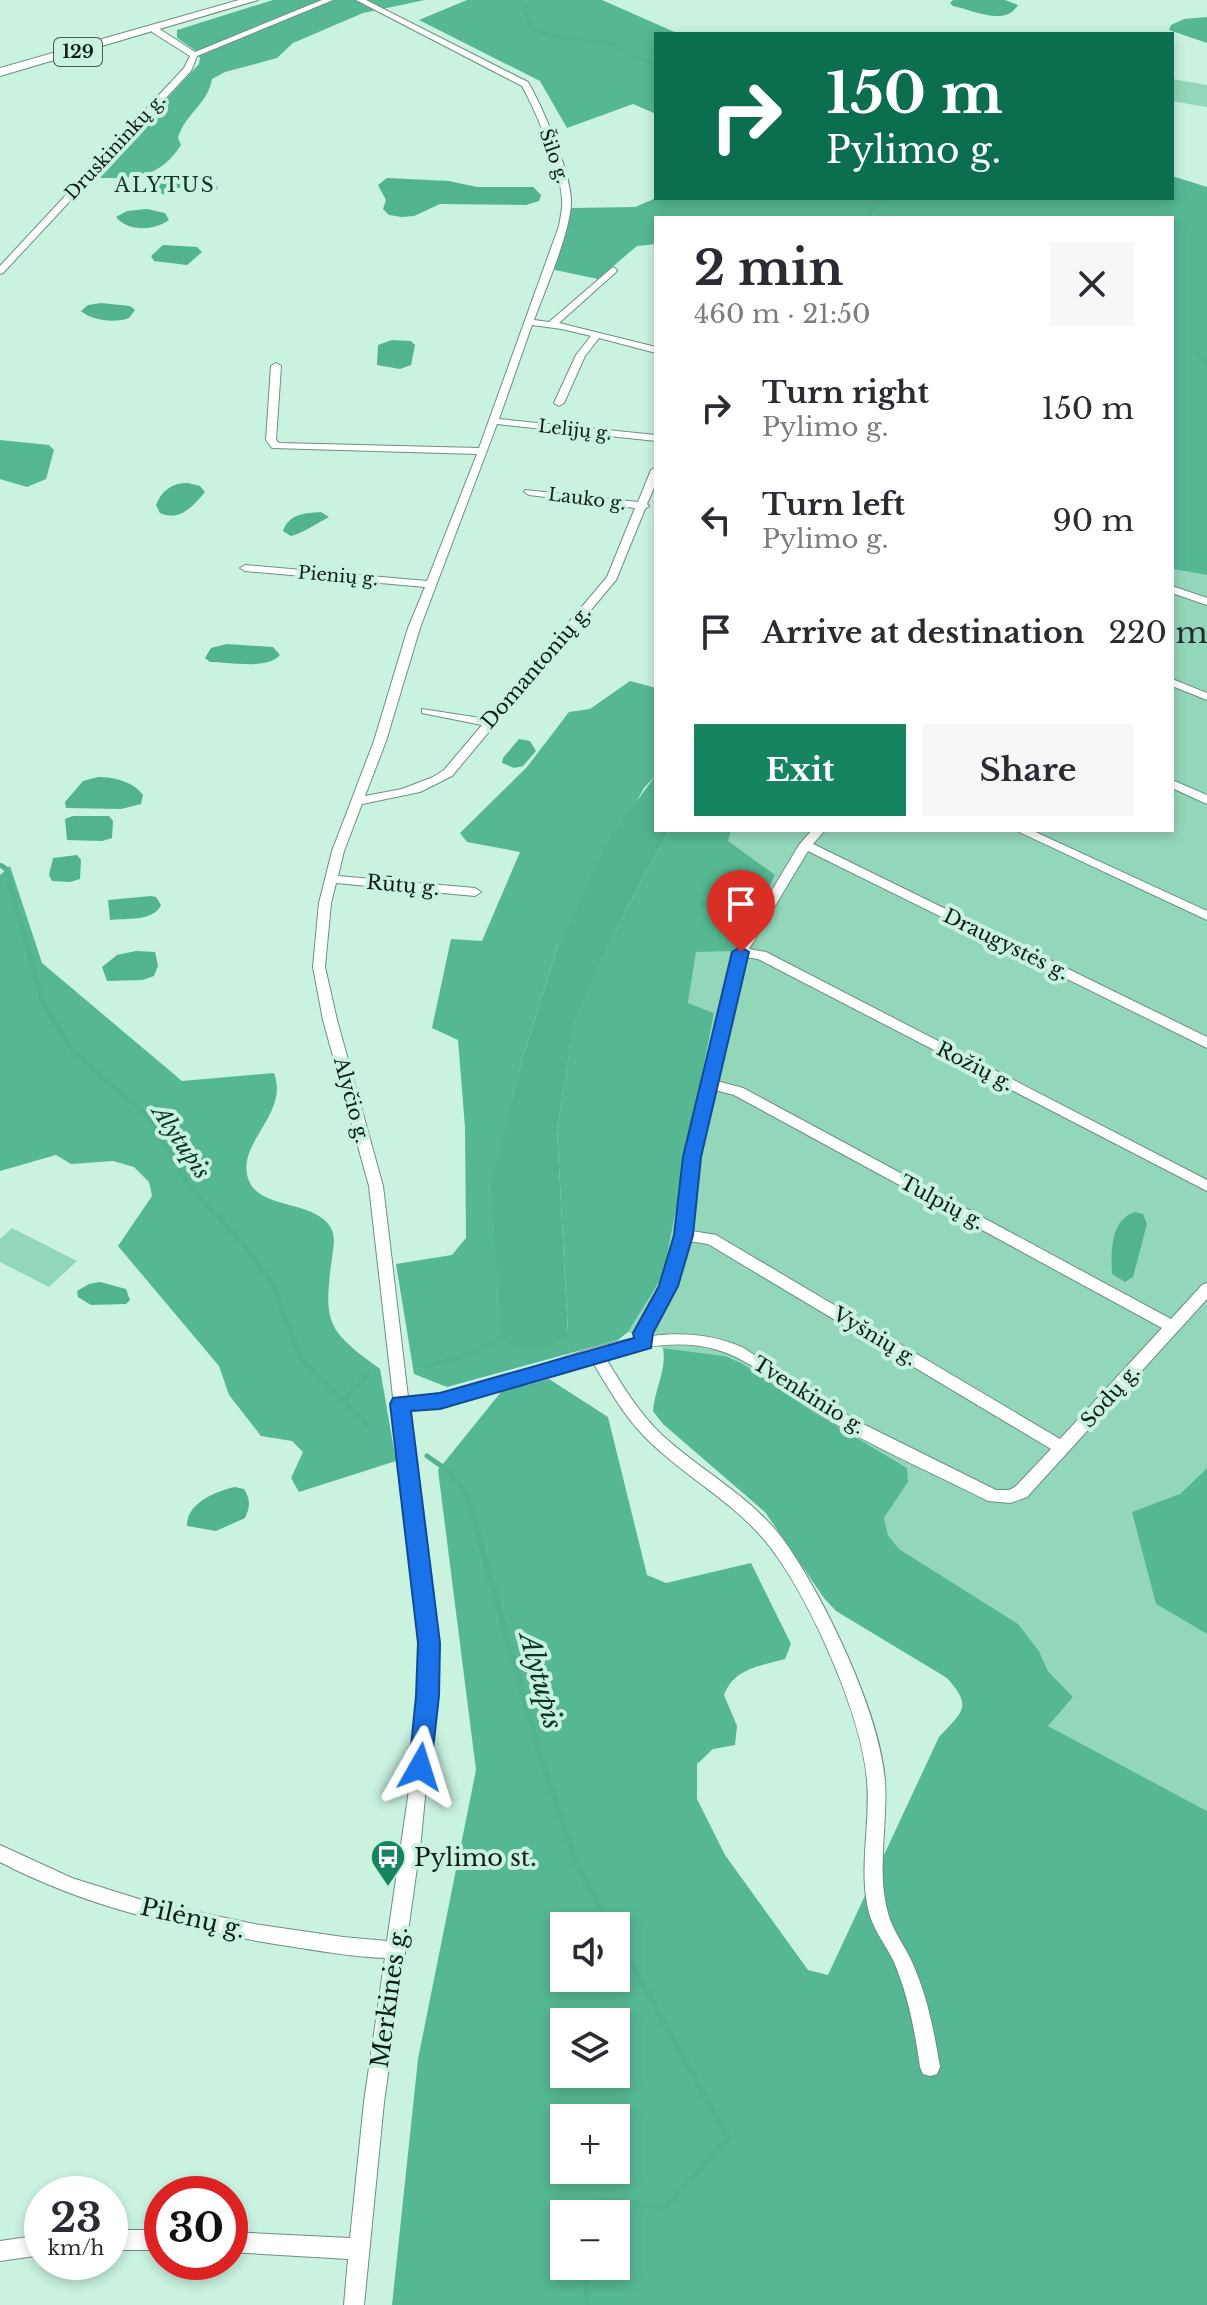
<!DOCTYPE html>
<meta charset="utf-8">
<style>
body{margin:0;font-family:"Libre Baskerville",serif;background:#f7f7f7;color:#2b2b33;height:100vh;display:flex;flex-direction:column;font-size:30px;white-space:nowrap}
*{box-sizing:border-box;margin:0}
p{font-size:26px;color:#7c7c81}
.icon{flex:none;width:44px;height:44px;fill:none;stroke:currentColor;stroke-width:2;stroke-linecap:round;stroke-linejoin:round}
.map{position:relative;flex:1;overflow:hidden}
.details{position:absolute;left:654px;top:216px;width:520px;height:616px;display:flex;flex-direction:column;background:#fff;border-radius:0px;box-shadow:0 4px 12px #0003}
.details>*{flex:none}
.top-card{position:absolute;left:654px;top:32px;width:520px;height:168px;border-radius:0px;box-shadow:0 4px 12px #0003;background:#0b6e4f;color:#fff;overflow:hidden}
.fabs{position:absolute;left:550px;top:1912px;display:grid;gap:16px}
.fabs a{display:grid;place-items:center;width:80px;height:80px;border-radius:0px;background:#fff;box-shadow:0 4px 12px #0003;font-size:40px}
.speed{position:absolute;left:24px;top:2176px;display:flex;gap:16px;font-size:40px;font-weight:700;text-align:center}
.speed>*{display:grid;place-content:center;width:104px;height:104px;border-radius:50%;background:#fff;box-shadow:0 4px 12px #0003;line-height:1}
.speed small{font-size:20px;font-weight:400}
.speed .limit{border:12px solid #d22;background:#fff;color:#111}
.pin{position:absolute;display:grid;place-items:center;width:68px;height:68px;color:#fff;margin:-82px -34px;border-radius:50% 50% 50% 0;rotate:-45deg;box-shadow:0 0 8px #0007}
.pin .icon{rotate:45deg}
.me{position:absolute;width:88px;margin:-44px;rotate:6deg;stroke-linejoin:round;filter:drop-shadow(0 0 6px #0008)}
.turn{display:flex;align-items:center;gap:28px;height:168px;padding:0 40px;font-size:36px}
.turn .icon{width:104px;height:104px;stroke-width:2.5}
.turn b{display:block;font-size:56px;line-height:68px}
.round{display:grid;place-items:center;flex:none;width:84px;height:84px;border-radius:0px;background:#f7f7f7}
.overview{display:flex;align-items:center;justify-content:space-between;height:136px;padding:0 40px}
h1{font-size:48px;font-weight:700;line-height:60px}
.cta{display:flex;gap:16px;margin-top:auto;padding:16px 40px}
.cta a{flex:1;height:92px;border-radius:0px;background:#168461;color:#fff;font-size:32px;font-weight:700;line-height:92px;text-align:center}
.cta a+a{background:#f7f7f7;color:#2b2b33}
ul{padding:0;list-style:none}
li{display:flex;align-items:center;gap:24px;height:112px;padding:0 40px}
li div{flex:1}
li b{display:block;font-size:30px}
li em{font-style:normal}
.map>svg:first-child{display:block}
.green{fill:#93d7ba}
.forest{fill:#55b892;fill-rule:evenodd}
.water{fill:#51b48e}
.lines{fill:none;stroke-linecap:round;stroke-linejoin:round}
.stream-far3{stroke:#51b48e;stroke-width:3}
.stream-far2{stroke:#51b48e;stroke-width:4}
.stream-far1{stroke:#51b48e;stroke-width:5}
.stream{stroke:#51b48e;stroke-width:6}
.street-casing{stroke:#6b9180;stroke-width:2}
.primary-casing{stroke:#6b9180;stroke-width:2}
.street{fill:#fff;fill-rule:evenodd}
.primary{fill:#fff;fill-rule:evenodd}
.route{fill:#1a73e8;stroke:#114b97;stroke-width:2}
.labels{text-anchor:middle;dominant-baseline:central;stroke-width:8;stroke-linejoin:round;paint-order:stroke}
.shield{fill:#c9f2df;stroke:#475e54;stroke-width:2}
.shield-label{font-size:18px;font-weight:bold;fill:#0f1f18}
.far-street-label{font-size:18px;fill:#0f1f18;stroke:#c9f2df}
.far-quarter-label{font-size:20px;letter-spacing:2px;fill:#113628;stroke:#c9f2df}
.street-label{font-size:20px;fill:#0f1f18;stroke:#c9f2df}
.water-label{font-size:22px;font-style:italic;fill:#073526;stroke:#c9f2df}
.near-poi-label{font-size:24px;fill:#0f1f18;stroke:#c9f2df;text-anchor:start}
.near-street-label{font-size:24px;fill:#0f1f18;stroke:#c9f2df}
.near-water-label{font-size:26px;font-style:italic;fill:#073526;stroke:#c9f2df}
</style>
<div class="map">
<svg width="1207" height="2305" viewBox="0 0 1207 2305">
<rect width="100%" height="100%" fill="#c9f2df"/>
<path class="green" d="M1172 79 1207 85V107L1172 101Z
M1172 569 1207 575V1468L1180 1494 1156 1604 1207 1634V1811L1047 1726 1073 1697 1048 1671 1039 1651 1018 1625 899 1549 888 1535 884 1518 908 1482 743 1364 725 1356 663 1348 628 1332 663 1276 714 1013 688 1003 696 951 731 830H1172Z
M12 1228 77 1261 49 1287 0 1262V1239Z"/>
<path class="forest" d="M273 0H425L363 13 293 43 277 58 225 72 212 79C208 104 184 115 178 138L181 145C158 181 131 178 93 178L199 64 200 58 196 51 177 38V30Z
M467 0H602L679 34H656V114L633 104 567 128 540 81 419 20Z
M1207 17V43L1169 30 1171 25 1184 19Z
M1172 176 1207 187V575L1172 569V218H656V244L637 246 598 279 550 269 571 208 635 207 656 198H1172Z
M0 440 49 445 54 450 46 479 27 487 0 479Z
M630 681 656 688V775L644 788 558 946 522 1060 492 1184 568 1333 557 1129 575 1017 628 905 670 830H731L728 841 775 875 736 951 696 952 688 1003 714 1013 663 1276 628 1332 618 1340 447 1387 414 1374 396 1264 452 1255 466 1238 465 1127 458 1040 432 1028 451 939 482 941 520 852 467 842 460 833 527 767 569 712 590 709Z
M10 866 42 963 182 1081 274 1073C290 1115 234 1143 249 1181 261 1210 315 1200 331 1228 336 1238 333 1248 332 1258 323 1324 327 1330 380 1369L396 1461 299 1492 291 1478 303 1452 292 1441 261 1436 229 1395 219 1366 118 1246 152 1196 149 1182 134 1167 113 1161 71 1164 56 1155 0 1171V875Z
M663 1348 725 1356 743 1364 818 1415 907 1468 908 1482 884 1518 888 1535 899 1549 1018 1624 1039 1651 1048 1671 1073 1697 1048 1726 1207 1811V2305H392L418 2059 476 1770 438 1470 501 1392 549 1379 608 1417 647 1575 666 1583 751 1563 791 1644 785 1659C760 1666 734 1668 724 1695L737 1726 735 1745 713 1749 697 1764V1799L725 1855 808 1970 828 1975 939 1737C963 1711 973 1707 947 1678L836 1611 824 1598 765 1512 663 1424 653 1411C655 1388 667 1370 663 1348ZM564 1926H616V1978H564ZM564 2022H616V2074H564ZM564 2118H616V2170H564ZM564 2214H616V2266H564Z
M1207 1468V1634L1156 1604 1132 1512 1180 1494Z"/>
<path class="water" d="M953 0H1005L1018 5C1005 27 973 10 953 6L950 3Z
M193 176 213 178 218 189 201 192 181 187 165 195 150 189 161 182Z
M387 178 449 181 477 187H533L541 195 539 201 526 205 440 204 414 216 402 217 389 215 383 209 386 200 378 185Z
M147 209 165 213 169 220C154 231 128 232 116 217L127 211Z
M163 245 197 247 202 252 187 265 154 261 151 256Z
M101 303 130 306 135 310 129 318C116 323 92 321 81 311L88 305Z
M392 340 411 341 415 345 411 365 400 369 377 365 378 345Z
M188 483 200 486 205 492C193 506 180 522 160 513L156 505C162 490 172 483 188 483Z
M321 512 329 517C319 522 301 534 291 536L283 531C289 514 304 513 321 512Z
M227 644 273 647 280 655C267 670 229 662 210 662L205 658 211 648Z
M519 739 530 741 536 751 523 766 514 768 502 763 503 758Z
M656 775V830H670L628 905 575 1018 557 1129 568 1334C544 1352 525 1359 502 1337L491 1184 522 1060 558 946 611 836Z
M98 777C114 777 134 782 143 795L141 804 121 809 66 808 65 802 83 781Z
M73 816H109L113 821 112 838 102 841 67 840 65 819Z
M77 855 81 860 80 879 70 882 52 881 49 875 53 858Z
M151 896 156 897 161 905C153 922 126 918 110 920L108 900Z
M136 951 155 952 158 966 154 976 143 980 107 981 102 967 117 955Z
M1135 1212 1143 1214 1147 1224 1133 1277 1125 1282 1112 1274C1111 1252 1110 1220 1135 1212Z
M100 1282 126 1289 130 1300 126 1304 91 1305 78 1297 77 1291 89 1284Z
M235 1487 244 1489C251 1500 250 1507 245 1518L216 1531 187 1526C186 1503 217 1491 235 1487Z"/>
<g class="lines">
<path class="stream-far3" d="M534 0 524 7 531 28 550 35 618 45 629 56 656 63
M868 218 870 211 888 198
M1197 353 1207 365"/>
<path class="stream-far2" d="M0 865 5 868"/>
<path class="stream-far1" d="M2 866 6 869 43 1003 72 1050 149 1118 188 1184 241 1242 272 1283 302 1361 366 1423
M427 1366 472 1354 502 1337
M343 1401 368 1374
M427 1456 450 1472 468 1497"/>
<path class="stream" d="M467 1495 538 1748 578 1867 611 1926
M593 2214 597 2199 666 2207 728 2138 616 1936
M584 2266 588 2305"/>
<defs>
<path id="street" d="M322 0H333L197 56 191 71 3 273 0 274V266L184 68 190 56 152 32V28H158L195 52Z
M356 0H366L528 82C543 108 570 171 571 200 572 229 545 290 534 320L549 322 613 267 617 270 616 272 559 323 656 347V353L599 338 585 356 564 403 559 406 554 403 576 355 591 336 562 329 532 325 499 419 656 435V441L497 424 420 628 386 741 365 796 402 789 433 777 444 770 482 725 422 713V709L487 719 607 577 635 508 529 495 524 492 525 490 638 502 651 470 656 467V483L647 504 649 506 645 509 616 580 452 776 420 792 362 804 344 851 338 876 475 888 481 892 475 896 336 883 331 903 325 967 337 1020 383 1186 408 1397C487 1392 559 1352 636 1338L635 1333 661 1286 677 1235 685 1157 735 952 799 845 812 830H825L813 844 1207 1037V1048L808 851 749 949 766 952 1207 1180V1191L758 959 746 957 717 1081 743 1088 1171 1319 1202 1285 1207 1283V1299L1027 1497 1010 1503 988 1501C933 1473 876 1449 824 1417 788 1395 756 1360 714 1349 680 1339 638 1347 605 1357 622 1385 638 1412 662 1435 702 1472 753 1497 785 1542 825 1599 879 1711 885 1780 888 1824 876 1870 888 1913 892 1930 905 1946 912 1962 927 1995 934 2031 940 2067L937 2074 930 2076 923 2074 920 2067C915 2031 908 1995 894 1962 886 1945 874 1931 869 1913 858 1870 871 1824 867 1780 862 1715 810 1599 770 1547 738 1505 690 1480 652 1444 626 1420 610 1391 592 1361L440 1407 410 1409 437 1643 435 1692 421 1839 384 2102 364 2305H344L348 2259 230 2252V2232L350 2238 364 2102 385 1958C350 1957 316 1950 281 1945 184 1929 88 1908 0 1862V1845L72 1878 142 1900 254 1924 343 1937 387 1941 409 1790 421 1643 369 1186 323 1020 313 967 319 903 332 851 374 741 408 628 425 587 245 571 240 568 245 565 427 581 477 454 272 448 266 440 271 366 276 363 281 366 276 440 279 443 479 448 559 226C560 218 563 209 562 201 562 173 536 111 522 86ZM715 1090 734 1095 1162 1328 1060 1439 716 1235 692 1231 699 1157ZM689 1241 708 1244 1051 1449 1015 1487 1009 1490H996L855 1420 742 1347C712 1334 683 1332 651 1336L675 1286Z
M1172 586 1207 598V605L1172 593Z
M1172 679 1207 693V700L1172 686Z
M1172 780 1207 795V804L1172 788Z
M1015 830H1031L1207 911V920Z
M110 2230H162V2250H110Z
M42 2235V2255L0 2261V2241Z"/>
<path id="primary" d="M239 0H258L0 76V68Z"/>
</defs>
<use href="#street" class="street-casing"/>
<use href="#primary" class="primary-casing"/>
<use href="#street" class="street"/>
<use href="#primary" class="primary"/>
</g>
<path class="route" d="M741 947 749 952 701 1157 693 1235 678 1286 653 1333 651 1348 440 1409 411 1411 440 1643 439 1696 431 1767 428 1774 420 1777 412 1774 409 1767 416 1696 418 1643 390 1404 393 1398 440 1393 634 1338 633 1333 659 1286 674 1235 683 1157 732 952Z"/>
<defs>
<symbol id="bus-pin" viewBox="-11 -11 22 30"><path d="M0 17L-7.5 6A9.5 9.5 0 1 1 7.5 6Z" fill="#168461" stroke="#c9f2df"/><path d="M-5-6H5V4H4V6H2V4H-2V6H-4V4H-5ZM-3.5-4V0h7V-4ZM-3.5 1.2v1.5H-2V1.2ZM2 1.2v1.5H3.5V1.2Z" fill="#fff"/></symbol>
</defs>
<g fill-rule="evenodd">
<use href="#bus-pin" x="368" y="1837" width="40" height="54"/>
</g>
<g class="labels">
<rect class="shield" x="54" y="38" width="48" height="28" rx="6"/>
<g class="shield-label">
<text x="78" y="52">129</text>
</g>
<g class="far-street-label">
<text transform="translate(115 147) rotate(-47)">Druskininkų g.</text>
<text transform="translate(554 156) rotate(71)">Šilo g.</text>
<text transform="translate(575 430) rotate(6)">Lelijų g.</text>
<text transform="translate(587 499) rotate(7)">Lauko g.</text>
<text transform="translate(338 576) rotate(5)">Pienių g.</text>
</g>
<g class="far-quarter-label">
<text x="165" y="185">ALYTUS</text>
</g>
<g class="street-label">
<text transform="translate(536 667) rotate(-49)">Domantonių g.</text>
<text transform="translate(403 885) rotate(5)">Rūtų g.</text>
<text transform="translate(1006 944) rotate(26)">Draugystės g.</text>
<text transform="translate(975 1066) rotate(27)">Rožių g.</text>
<text transform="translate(352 1100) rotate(75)">Alyčio g.</text>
<text transform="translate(942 1202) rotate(28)">Tulpių g.</text>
<text transform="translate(875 1336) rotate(31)">Vyšnių g.</text>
<text transform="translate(809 1395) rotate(32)">Tvenkinio g.</text>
<text transform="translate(1110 1396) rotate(-48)">Sodų g.</text>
</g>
<g class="water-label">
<text transform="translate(181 1142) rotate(56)">Alytupis</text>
</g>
<g class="near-poi-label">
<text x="414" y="1857">Pylimo st.</text>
</g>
<g class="near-street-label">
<text transform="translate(193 1918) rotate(13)">Pilėnų g.</text>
<text transform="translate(389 1997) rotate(-82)">Merkinės g.</text>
</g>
<g class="near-water-label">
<text transform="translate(541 1681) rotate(75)">Alytupis</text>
</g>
</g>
</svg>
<div class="fabs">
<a><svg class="icon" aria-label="sound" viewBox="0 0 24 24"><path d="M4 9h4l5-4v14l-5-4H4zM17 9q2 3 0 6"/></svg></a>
<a><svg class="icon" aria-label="layers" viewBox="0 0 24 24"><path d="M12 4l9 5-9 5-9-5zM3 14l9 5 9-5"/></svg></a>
<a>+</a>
<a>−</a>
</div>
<div class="speed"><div>23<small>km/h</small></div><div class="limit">30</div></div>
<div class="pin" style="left:741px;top:952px;background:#d93025"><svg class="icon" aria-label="arrive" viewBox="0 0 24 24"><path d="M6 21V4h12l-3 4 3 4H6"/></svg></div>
<svg class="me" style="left:420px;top:1767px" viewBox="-20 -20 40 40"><path d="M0-17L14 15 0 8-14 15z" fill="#1a73e8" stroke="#fff" stroke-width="4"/></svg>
<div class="top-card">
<div class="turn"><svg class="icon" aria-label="right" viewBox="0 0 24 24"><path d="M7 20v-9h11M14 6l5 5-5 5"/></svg><div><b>150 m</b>Pylimo g.</div></div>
</div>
<section class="details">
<div class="overview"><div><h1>2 min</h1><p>460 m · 21:50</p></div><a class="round"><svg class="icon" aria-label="close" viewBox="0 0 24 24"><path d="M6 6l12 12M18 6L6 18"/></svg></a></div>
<ul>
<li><svg class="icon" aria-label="right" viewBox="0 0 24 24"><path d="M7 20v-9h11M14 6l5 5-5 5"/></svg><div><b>Turn right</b><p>Pylimo g.</p></div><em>150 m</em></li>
<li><svg class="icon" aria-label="left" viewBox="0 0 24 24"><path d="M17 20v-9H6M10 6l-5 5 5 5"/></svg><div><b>Turn left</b><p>Pylimo g.</p></div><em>90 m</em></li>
<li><svg class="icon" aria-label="arrive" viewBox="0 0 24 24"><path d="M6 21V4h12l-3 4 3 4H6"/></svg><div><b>Arrive at destination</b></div><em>220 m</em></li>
</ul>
<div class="cta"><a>Exit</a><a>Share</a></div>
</section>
</div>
